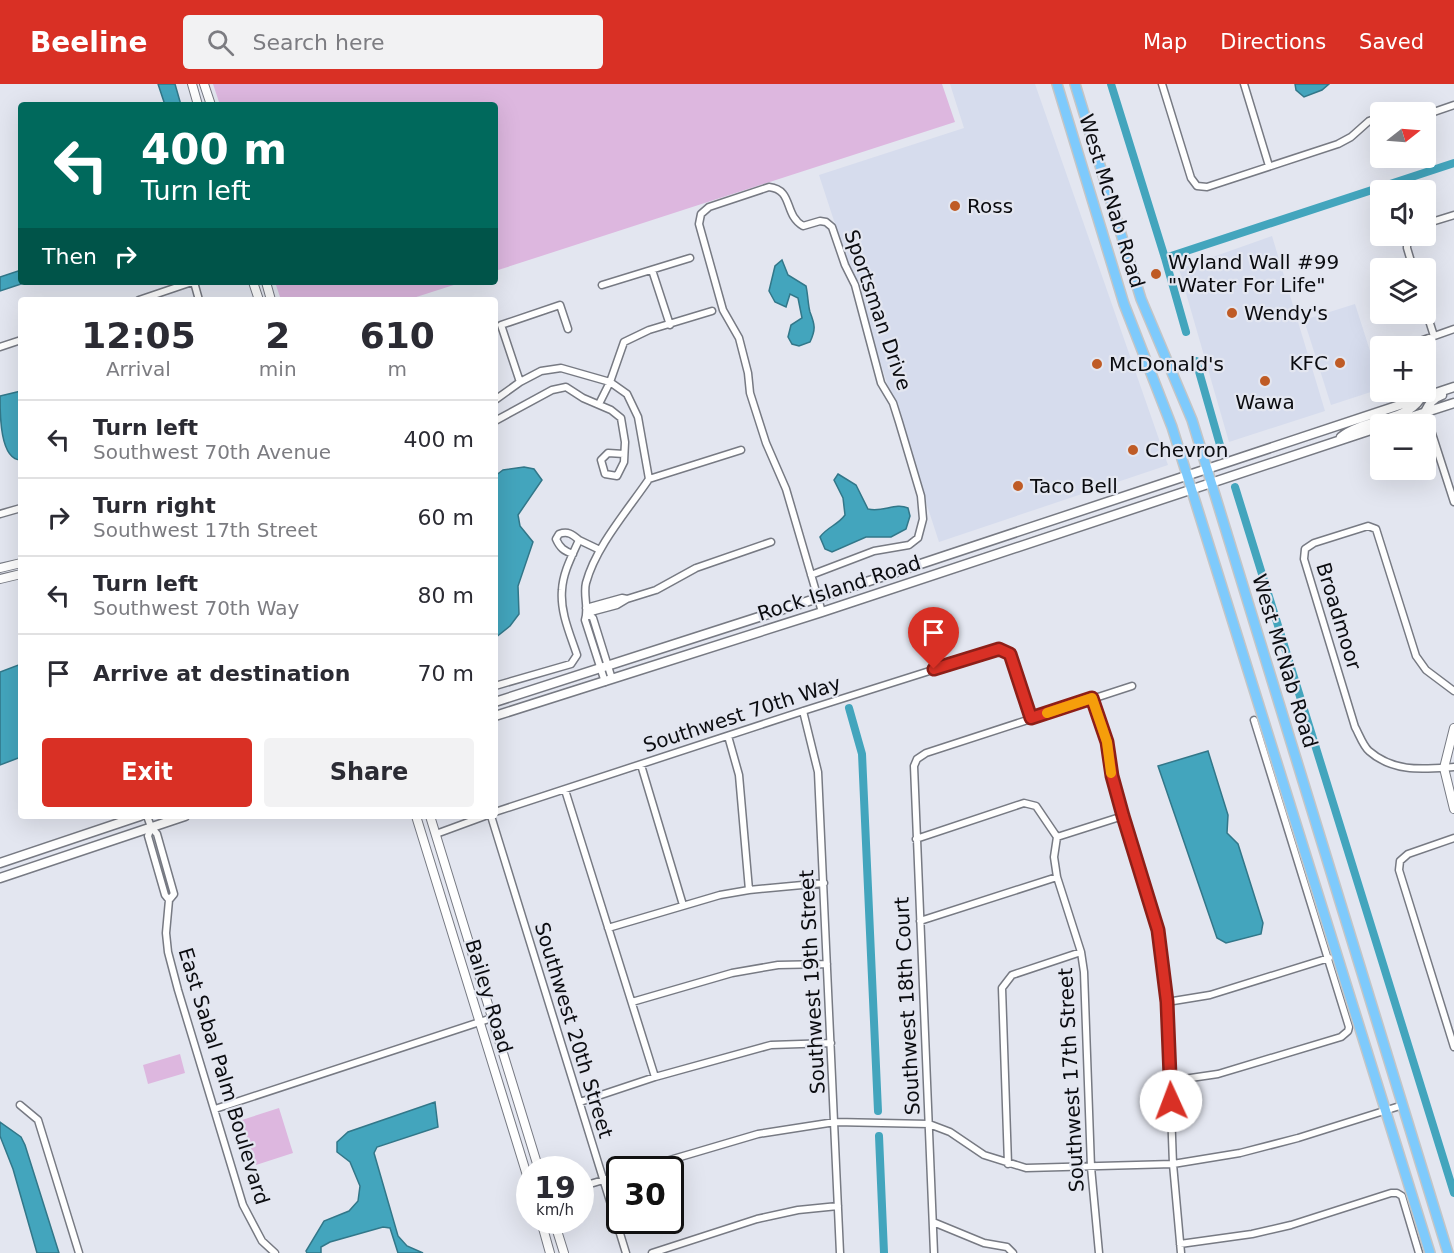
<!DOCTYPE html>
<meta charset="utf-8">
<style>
body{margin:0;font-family:"DejaVu Sans",sans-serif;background:#f2f2f3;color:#2b2b33;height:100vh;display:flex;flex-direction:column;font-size:22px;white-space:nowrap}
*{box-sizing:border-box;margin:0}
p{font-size:20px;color:#7c7c81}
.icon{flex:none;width:33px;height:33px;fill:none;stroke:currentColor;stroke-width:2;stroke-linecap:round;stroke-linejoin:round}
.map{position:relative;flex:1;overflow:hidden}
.drawer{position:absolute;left:18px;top:213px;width:480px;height:522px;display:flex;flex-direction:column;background:#fff;border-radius:6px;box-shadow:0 6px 24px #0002}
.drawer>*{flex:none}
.guide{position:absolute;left:18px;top:18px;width:480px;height:183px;border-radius:6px;box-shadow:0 6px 24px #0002;background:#00695c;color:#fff;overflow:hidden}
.needle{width:39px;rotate:73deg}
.tools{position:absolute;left:1370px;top:18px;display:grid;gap:12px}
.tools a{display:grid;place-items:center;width:66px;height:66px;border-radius:6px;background:#fff;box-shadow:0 6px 24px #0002;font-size:30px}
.speed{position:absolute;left:516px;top:1072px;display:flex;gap:12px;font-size:30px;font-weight:700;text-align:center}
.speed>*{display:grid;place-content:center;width:78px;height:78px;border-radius:50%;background:#fff;box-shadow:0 6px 24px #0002;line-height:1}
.speed small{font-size:15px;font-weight:400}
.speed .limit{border:3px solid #111;border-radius:9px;background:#fff;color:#111}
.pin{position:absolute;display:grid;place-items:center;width:51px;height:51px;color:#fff;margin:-62px -26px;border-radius:50% 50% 50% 0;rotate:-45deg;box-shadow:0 0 6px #0007}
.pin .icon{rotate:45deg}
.me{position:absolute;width:66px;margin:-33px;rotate:358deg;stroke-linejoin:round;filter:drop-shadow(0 0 4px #0008)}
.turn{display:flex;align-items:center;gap:21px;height:126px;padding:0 24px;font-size:27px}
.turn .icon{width:78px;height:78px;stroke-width:2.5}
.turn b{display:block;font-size:42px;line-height:51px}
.then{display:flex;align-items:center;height:57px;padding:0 24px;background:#0003;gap:12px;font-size:22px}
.eta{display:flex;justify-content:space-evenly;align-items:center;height:102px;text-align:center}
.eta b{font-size:36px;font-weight:800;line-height:42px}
.button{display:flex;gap:12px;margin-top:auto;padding:12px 24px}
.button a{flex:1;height:69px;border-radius:6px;background:#d93025;color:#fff;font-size:24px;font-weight:800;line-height:69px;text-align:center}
.button a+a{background:#f2f2f3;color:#2b2b33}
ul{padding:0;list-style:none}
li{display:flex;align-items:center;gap:18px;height:78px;padding:0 24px;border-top:2px solid #e1e1e2}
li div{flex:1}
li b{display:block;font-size:22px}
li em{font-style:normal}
header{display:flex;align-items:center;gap:36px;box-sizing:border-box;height:84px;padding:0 30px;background:#d93025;color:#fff}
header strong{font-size:28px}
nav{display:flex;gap:33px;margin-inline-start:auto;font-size:21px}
.search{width:420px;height:54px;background:#f2f2f3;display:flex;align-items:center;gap:15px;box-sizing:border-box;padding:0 21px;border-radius:6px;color:#7c7c81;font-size:22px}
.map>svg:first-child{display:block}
.built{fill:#d6dced}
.green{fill:#ddb7df}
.water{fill:#43a5bd;stroke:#327789;stroke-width:1.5}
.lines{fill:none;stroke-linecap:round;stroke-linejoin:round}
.canal{stroke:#43a5bd;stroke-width:8}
.minor-casing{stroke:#777a83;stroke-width:9}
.tertiary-casing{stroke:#777a83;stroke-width:10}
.secondary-casing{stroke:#777a83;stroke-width:11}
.primary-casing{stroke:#c4c5c6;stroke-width:12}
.minor{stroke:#fff;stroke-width:6}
.tertiary{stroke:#fff;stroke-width:8}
.secondary{stroke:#fff;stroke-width:8}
.primary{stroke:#7ecafc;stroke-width:9}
.route-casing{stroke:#8d1f18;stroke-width:15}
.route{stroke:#d93025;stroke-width:10}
.slow{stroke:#f59e0b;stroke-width:10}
.poi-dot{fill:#bf5b25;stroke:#e3e6f0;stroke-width:2}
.labels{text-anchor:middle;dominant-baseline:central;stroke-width:4.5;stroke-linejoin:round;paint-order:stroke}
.street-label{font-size:20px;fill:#0b0c10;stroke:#e3e6f0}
.poi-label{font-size:20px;fill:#0b0c10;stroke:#e3e6f0;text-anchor:start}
</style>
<header>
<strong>Beeline</strong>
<div class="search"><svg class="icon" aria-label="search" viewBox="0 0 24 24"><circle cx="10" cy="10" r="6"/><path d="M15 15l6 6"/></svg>Search here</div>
<nav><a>Map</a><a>Directions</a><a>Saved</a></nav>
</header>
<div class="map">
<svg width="1454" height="1169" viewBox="0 0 1454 1169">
<rect width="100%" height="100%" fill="#e3e6f0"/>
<path class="built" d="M950 0H1035L1168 381 939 458 819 91 964 44Z
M1272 152 1325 327 1229 358 1179 185Z
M1355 220 1380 298V305L1331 321 1304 236Z"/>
<path class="green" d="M213 0H942L955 38 495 187V21H220Z
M275 198H463L407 216H281Z
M180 970 185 989 148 1000 143 981Z
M279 1024 293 1069 256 1081 242 1036Z"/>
<path class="water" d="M158 0H175L181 21H165Z
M1295 0H1329L1322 6 1304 13 1296 6Z
M782 176 788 191 806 202C808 211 808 221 810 228 815 241 816 245 810 258L799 262 792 260 788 253 791 241 802 234 798 214 790 210 786 223 775 218 769 207 775 182Z
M21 186V198H27L0 207V193Z
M21 307V376C0 376 0 331 0 312Z
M524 383 534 385 542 396 518 431 520 442 533 458 518 502 519 530 510 542 495 554V392L503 386Z
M838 390 856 401 868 425C883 429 895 418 908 424L910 432 906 445 891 453H866L832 468 825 465 820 453C827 443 838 441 845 431L843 414 834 396Z
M21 580V673L0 681V588Z
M1208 667 1228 731 1227 749 1238 760 1263 839 1261 850 1226 859 1217 854 1158 682Z
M435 1018 438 1043 377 1063 374 1069 398 1152 407 1162 423 1169H398L390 1144 383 1143 330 1158 321 1163V1169H307L306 1167 324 1137 349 1127 358 1117 360 1102 350 1078 337 1068V1058L348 1048Z
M0 1038 21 1053 25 1061 59 1169H37L13 1085 0 1052Z"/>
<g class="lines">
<path class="canal" d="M1111 0 1165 174 1186 248
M1165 174 1454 79
M1196 277 1220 361
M1235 403 1454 1109
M849 624 862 670 878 1027
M879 1052 884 1169"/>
<defs>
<path id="minor" d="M1162 0 1191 94 1197 102 1207 103 1338 60 1351 53 1369 37 1380 33
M1244 0 1269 82
M1425 31 1454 21
M1425 140 1454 131
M1407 152V164L1413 184
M652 186 670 241
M194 198 199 216
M602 201 690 174
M139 216 192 198
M1425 224 1434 252
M1406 262 1454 245
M0 263 21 256
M520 298 501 241 560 221 568 245
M495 316 520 298 541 287 561 284 610 298 627 310 638 333 649 395C628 426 596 462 586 499 583 511 589 524 585 536L605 598
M599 320 610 298 624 258 649 246 712 227
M1425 328 1454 418
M495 337 552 306 566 303 583 314 611 326 621 334 625 358 624 378 617 392 605 390 601 376 608 369 624 370
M649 395 741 366
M0 430 21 424
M579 456 600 466
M811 491 874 467 909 461 918 454 923 435 921 412 899 338 893 319 881 299 855 201 845 181 832 143 826 138 820 137 803 142C783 130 794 106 769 103L709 123 701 130 699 140 723 226 739 254 748 289 750 309 766 359 786 405 822 528
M586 524 622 514 627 515
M587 529 617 521 627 515 656 506 696 484 771 458
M587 529 593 534 612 595
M495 602 571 580 577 571C570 550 560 528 562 506 563 488 572 472 579 456 572 450 568 447 559 450L556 455C560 464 564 467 573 470
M1454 607 1426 586 1416 572 1376 445 1368 442 1314 459 1305 465 1304 475 1355 643C1359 650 1363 662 1369 667 1394 689 1424 685 1454 683
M1092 614 1106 658 1112 692 1123 732 1159 846 1167 918 1173 1080 1181 1169
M803 627 818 688 840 1169
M728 652 739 691 749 806
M641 681 683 821
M565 706 655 993
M495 728 803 627 999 565 1010 570 1031 634
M147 732 151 743 157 750 174 810 169 816 166 849 168 868 178 906 243 1121 262 1157 275 1169
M491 732 626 1169
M151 743 148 752 165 811 169 816
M436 750 485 732
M1057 753 1054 773 1057 793 1081 868 1084 888 1091 1083 1099 1169
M1057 753 1123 732
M1454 754 1408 770 1400 777 1399 786 1454 963
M916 755 1024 719 1036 722 1057 753
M920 837 1057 793
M608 844 720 811 749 806 824 799
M632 918 732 889 778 881 827 880
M1167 918 1210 911 1329 874
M1170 997 1218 990 1341 953 1348 947 1349 943 1254 636
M580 1018 655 993 771 961 831 959
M20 1021 38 1036 79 1169
M215 1025 492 934
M1008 1080 1002 904 1012 891 1081 868
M636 1086 758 1050 835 1038 929 1040 950 1048 984 1071 1026 1084 1173 1080 1240 1069 1298 1054 1403 1021
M580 1103 620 1091
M933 1138 984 1159 1007 1163 1013 1169
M1180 1160 1252 1150 1291 1141 1391 1109H1397L1402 1112 1419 1169
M652 1169 757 1135 798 1126 838 1122
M934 1169 914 682 917 675 926 669 1132 602"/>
<path id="tertiary" d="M192 0 198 21
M204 0 211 21
M253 198 259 216
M266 198 271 216
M0 484 21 479
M0 495 21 490
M1454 644 1444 684 1454 725
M416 732 530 1101
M430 732 539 1086
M541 1137 550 1169
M554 1137 564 1169"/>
<path id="secondary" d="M1425 328C1429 320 1433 314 1442 311
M1389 340 1454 319
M1341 353C1363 335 1405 338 1420 315
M495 618 818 514 1454 303
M495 632 822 528 1380 343
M0 779 140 732
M0 794 185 732"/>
<path id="primary" d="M1057 0 1124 220 1172 343 1430 1169
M1075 0 1141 215 1192 336 1448 1169"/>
</defs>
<use href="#minor" class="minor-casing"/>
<use href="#tertiary" class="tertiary-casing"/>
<use href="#secondary" class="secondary-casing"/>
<use href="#primary" class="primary-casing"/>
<use href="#minor" class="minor"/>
<use href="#tertiary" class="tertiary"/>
<use href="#secondary" class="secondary"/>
<use href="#primary" class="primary"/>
</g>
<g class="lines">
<defs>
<path id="route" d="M934 585 999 565 1010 570 1031 634 1092 614 1107 658 1112 692 1123 732 1158 846 1167 918 1171 1017"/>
</defs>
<use href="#route" class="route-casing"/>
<use href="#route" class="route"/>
<path class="slow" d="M1047 629 1092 614 1107 658 1111 689"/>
</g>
<g class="poi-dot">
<circle cx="955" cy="122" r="6"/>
<circle cx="1156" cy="190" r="6"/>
<circle cx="1232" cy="229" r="6"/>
<circle cx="1340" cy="279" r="6"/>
<circle cx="1097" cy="280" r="6"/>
<circle cx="1265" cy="297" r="6"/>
<circle cx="1133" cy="366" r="6"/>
<circle cx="1018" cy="402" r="6"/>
</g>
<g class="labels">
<g class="street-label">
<text transform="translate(1112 117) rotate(73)">West McNab Road</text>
<text transform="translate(878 226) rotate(71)">Sportsman Drive</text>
<text transform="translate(839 504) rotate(-18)">Rock Island Road</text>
<text transform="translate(1339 532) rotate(73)">Broadmoor</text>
<text transform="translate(1285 577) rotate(73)">West McNab Road</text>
<text transform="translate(742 630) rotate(-18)">Southwest 70th Way</text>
<text transform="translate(812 898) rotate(-93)">Southwest 19th Street</text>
<text transform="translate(489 912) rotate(73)">Bailey Road</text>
<text transform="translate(907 922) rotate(-93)">Southwest 18th Court</text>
<text transform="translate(574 946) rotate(73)">Southwest 20th Street</text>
<text transform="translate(224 992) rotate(73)">East Sabal Palm Boulevard</text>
<text transform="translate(1071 996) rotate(-93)">Southwest 17th Street</text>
</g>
<g class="poi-label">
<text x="967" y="122">Ross</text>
<text x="1168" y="178">Wyland Wall #99<tspan x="1168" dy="23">"Water For Life"</tspan></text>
<text x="1244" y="229">Wendy's</text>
<text x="1328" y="279" text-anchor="end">KFC</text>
<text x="1109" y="280">McDonald's</text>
<text x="1265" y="318" text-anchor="middle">Wawa</text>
<text x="1145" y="366">Chevron</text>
<text x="1030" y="402">Taco Bell</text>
</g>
</g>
</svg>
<div class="tools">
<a><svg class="needle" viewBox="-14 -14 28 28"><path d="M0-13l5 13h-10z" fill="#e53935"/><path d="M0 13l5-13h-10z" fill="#7c7c81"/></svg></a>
<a><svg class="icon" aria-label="sound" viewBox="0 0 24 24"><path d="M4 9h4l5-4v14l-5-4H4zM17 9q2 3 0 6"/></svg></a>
<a><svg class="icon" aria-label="layers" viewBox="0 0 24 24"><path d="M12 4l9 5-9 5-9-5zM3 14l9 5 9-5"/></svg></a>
<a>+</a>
<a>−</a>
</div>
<div class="speed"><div>19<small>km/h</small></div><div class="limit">30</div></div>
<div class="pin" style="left:934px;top:585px;background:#d93025"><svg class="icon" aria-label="arrive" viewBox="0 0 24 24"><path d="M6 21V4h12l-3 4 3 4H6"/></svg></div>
<svg class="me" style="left:1171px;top:1017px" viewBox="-20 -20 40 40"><circle r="19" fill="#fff"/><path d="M0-13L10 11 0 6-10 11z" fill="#d93025"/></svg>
<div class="guide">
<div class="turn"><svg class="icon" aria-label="left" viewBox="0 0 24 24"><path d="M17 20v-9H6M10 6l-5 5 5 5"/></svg><div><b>400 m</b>Turn left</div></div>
<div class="then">Then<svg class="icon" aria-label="right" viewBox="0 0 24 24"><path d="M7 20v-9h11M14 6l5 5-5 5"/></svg></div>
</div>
<section class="drawer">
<div class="eta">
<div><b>12:05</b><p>Arrival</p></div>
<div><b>2</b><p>min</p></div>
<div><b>610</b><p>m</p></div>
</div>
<ul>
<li><svg class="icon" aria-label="left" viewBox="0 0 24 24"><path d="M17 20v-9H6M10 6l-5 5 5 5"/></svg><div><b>Turn left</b><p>Southwest 70th Avenue</p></div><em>400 m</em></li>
<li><svg class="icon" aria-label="right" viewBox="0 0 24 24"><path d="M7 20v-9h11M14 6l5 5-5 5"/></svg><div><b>Turn right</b><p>Southwest 17th Street</p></div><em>60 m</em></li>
<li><svg class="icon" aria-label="left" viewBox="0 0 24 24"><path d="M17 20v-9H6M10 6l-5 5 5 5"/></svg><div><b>Turn left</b><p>Southwest 70th Way</p></div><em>80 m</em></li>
<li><svg class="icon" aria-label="arrive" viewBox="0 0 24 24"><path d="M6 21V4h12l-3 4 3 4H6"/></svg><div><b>Arrive at destination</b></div><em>70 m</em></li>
</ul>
<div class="button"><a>Exit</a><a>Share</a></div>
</section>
</div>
